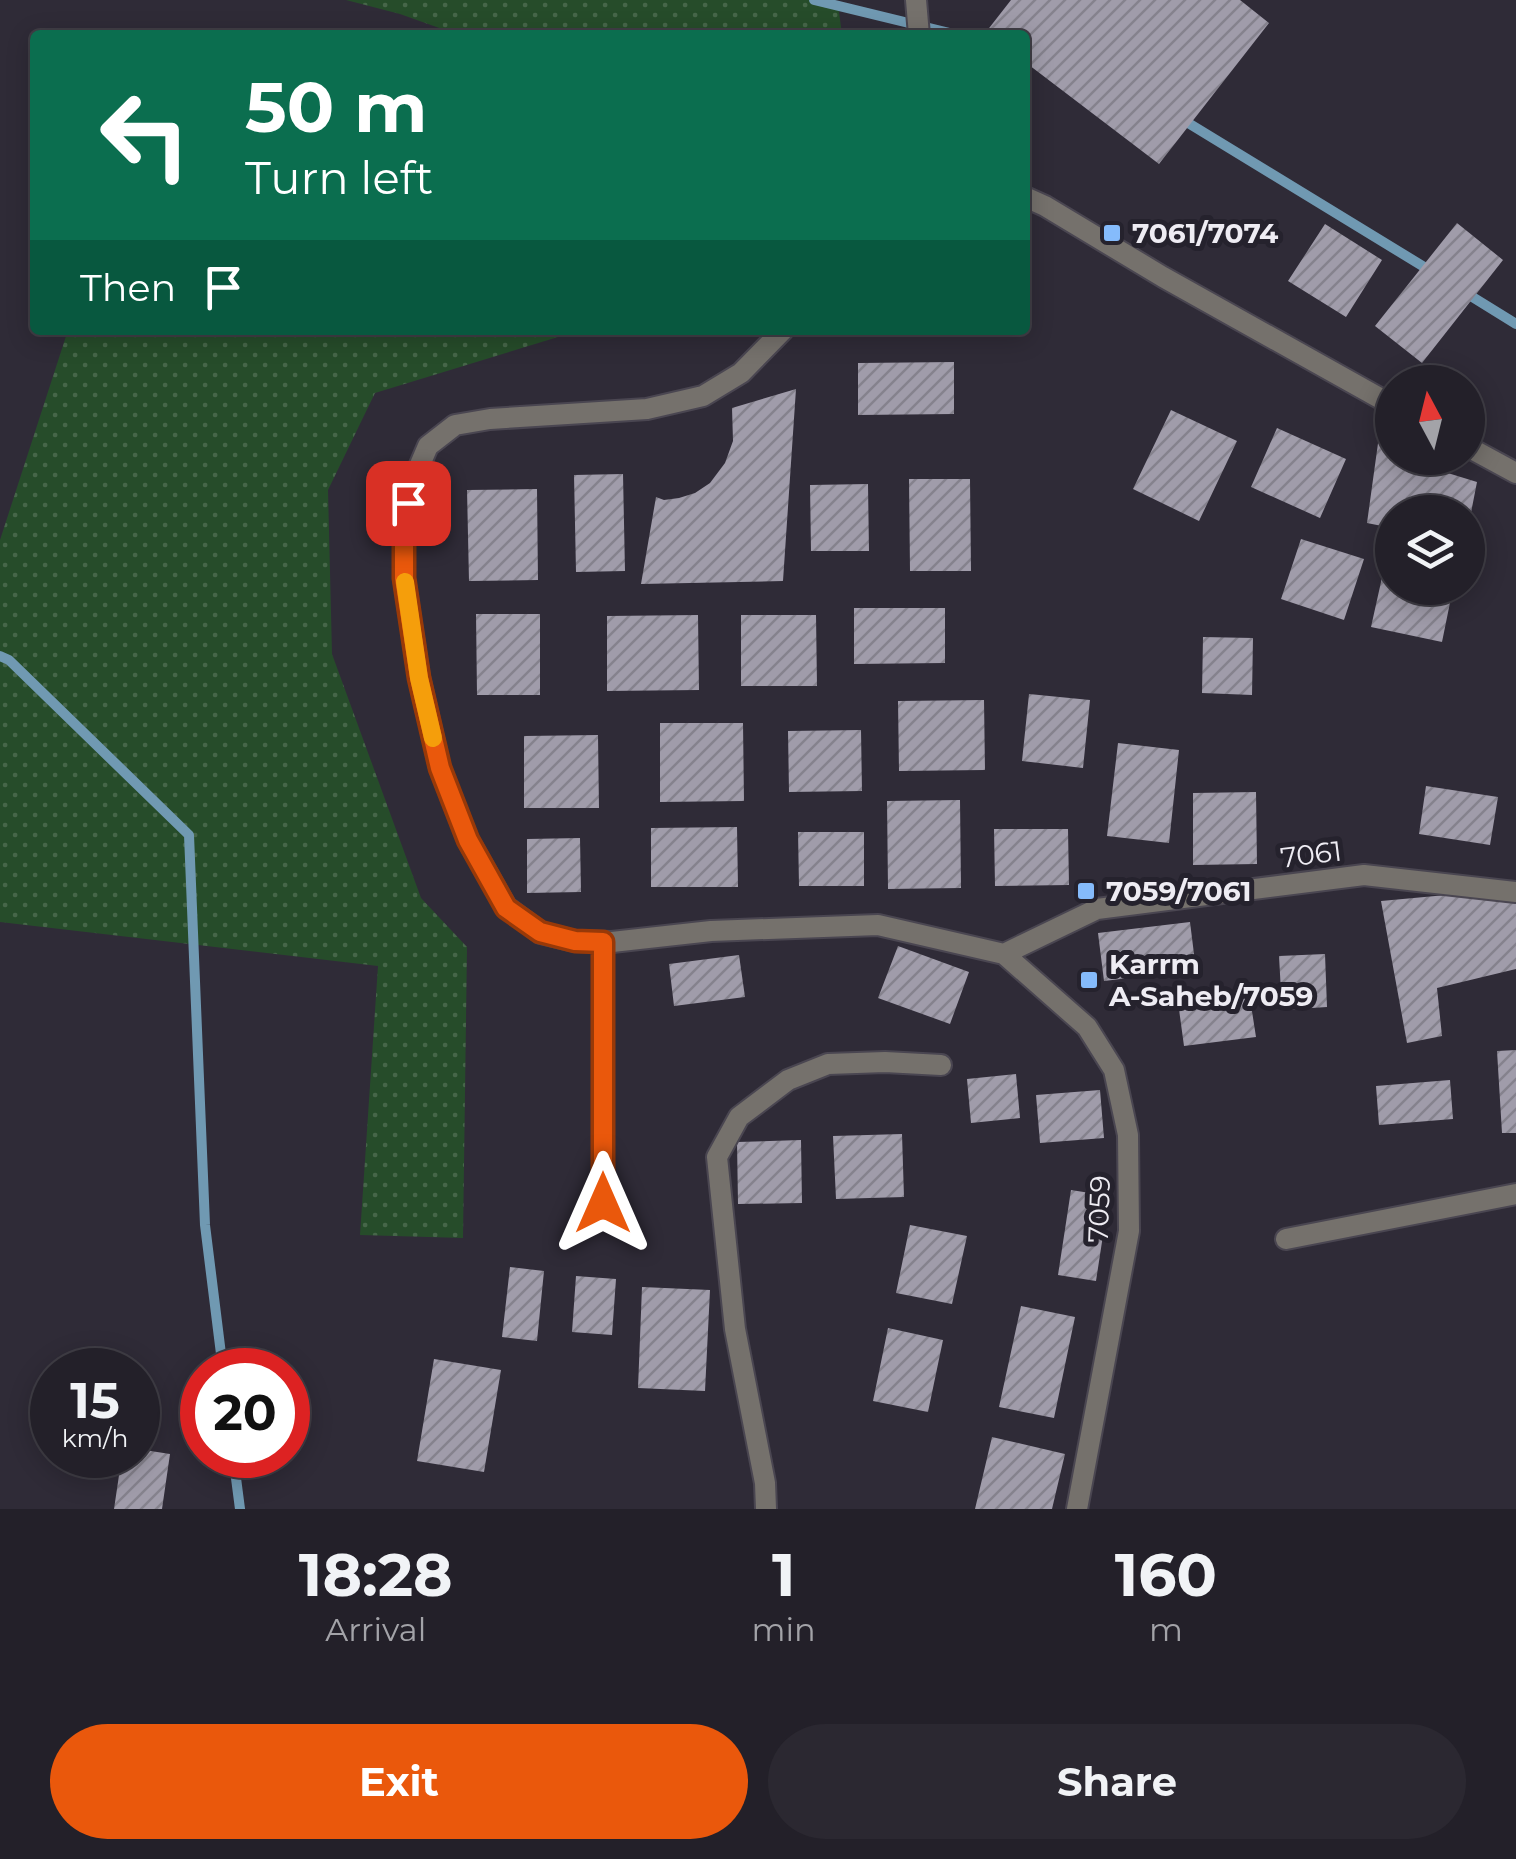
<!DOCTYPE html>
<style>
body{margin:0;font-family:Montserrat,sans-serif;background:#2b2831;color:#f1f3f6;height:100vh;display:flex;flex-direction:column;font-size:38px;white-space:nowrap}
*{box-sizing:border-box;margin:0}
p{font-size:32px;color:#a3a3a8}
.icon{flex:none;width:55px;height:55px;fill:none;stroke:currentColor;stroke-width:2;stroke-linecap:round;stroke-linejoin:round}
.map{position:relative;height:1509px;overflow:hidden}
.sheet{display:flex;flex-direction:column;background:#232029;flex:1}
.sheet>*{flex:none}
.guide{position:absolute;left:30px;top:30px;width:1000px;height:305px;border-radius:10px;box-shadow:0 5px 25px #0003,0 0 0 2px #403e46;background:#0b6e4f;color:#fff;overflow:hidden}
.needle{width:65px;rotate:353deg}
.fabs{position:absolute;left:1375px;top:365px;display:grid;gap:20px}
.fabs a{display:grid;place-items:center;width:110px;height:110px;border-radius:50%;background:#232029;box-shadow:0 5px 25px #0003,0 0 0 2px #403e46;font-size:50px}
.speed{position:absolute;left:30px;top:1348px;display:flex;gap:20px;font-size:50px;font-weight:700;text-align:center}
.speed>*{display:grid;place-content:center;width:130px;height:130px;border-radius:50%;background:#232029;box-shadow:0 5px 25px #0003,0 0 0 2px #403e46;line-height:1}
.speed small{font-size:25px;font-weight:400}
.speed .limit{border:15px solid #d22;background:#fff;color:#111}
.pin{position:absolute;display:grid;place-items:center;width:85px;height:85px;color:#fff;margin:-42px;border-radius:20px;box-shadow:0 5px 15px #0006}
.me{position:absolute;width:110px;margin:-55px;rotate:0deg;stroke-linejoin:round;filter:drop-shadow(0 0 8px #0008)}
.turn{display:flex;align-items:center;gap:35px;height:210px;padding:0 50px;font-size:45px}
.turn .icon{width:130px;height:130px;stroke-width:2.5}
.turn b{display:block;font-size:70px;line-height:85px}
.then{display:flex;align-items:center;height:95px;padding:0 50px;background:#0003;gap:20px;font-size:38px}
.eta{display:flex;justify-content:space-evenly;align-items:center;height:170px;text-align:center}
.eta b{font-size:60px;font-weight:700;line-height:70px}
.cta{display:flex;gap:20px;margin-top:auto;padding:20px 50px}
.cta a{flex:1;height:115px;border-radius:60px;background:#ea580c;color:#fff;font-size:40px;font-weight:700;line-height:115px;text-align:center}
.cta a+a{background:#2b2831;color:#f1f3f6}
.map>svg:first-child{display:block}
.grass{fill:url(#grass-dots)}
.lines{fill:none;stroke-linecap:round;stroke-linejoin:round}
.stream{stroke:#7099b2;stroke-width:10}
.building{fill:url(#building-hatch)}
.service-casing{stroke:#4a4651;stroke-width:21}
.minor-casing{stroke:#4a4651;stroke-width:24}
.service{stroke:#75716c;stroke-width:18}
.minor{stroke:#75716c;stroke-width:20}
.route-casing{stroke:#983908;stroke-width:25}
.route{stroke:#ea580c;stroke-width:18}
.slow{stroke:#f59e0b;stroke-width:18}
.poi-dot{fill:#85bbfb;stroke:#25222d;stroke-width:4}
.labels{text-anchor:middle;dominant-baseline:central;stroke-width:10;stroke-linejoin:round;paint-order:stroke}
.poi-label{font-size:28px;font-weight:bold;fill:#eeecf3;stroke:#25222d;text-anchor:start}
.street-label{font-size:28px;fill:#eeecf3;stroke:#25222d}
</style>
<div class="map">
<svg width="1516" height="1509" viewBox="0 0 1516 1509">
<defs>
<pattern id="grass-dots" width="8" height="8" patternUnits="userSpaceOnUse" patternTransform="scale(2.5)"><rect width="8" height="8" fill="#264c2a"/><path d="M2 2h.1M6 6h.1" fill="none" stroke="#466649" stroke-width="1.8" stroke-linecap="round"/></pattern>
<pattern id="building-hatch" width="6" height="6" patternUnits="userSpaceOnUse" patternTransform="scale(2.5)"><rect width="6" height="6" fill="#a09caa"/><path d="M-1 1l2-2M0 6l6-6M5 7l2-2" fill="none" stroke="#85828d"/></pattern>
</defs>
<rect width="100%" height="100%" fill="#2f2b37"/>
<path class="grass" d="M346 0H832L838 4 842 35H459L400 14Z
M68 330H581L375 393 328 490 332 654 421 898 467 947 463 1238 360 1235 378 966 0 922V540Z"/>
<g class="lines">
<path class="stream" d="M814 0 958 35
M1180 118 1434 273
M1466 293 1516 324
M0 656 9 660 189 835 205 1225 223 1370
M233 1455 240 1509"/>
</g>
<path class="building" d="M1011 0H1240L1269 23 1159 164 1025 62V35H990L986 32Z
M1457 223 1503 260 1422 363 1375 326Z
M1325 224 1382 260 1346 317 1288 281Z
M954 362V414L858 415V363Z
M796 389 783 581 641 584 656 497 664 500 679 498 695 493 710 483 725 463 733 441 732 408Z
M1171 410 1237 441 1199 521 1133 489Z
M1277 428 1346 459 1320 518 1251 487Z
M1379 436 1392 445V458H1412L1425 466 1477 482 1469 523H1468V512H1392V528L1367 523Z
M623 474 625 571 576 572 574 475Z
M909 479H970L971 571H910Z
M868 484 869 551H811L810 485Z
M537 489 538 580 469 581 467 490Z
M1301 539 1364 559 1344 620 1281 599Z
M1383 573 1392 575V588H1453L1442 642 1371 627Z
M854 608H945V663L854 664Z
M476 614H540V695H477Z
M698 615 699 690 607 691V616Z
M741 615H816L817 686H741Z
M1203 637 1253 638 1252 695 1202 693Z
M1029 694 1090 700 1083 768 1022 761Z
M984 700 985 770 899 771 898 701Z
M660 723H743L744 801 660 802Z
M861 730 862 791 789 792 788 731Z
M598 735 599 808H524V736Z
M1118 743 1179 750 1169 843 1107 836Z
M1426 786 1498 797 1490 845 1419 834Z
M1256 792 1257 864 1193 865V793Z
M960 800 961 888 888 889 887 801Z
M737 827 738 887H651V828Z
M994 829H1068L1069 885 995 886Z
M798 832H864V886H799Z
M580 838 581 892 527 893V839Z
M1457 894 1516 902V969L1437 988 1442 1036 1407 1043 1381 901Z
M1190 922 1196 970 1104 981 1098 933Z
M898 946 969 972 950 1024 878 998Z
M1325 954 1327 1007 1282 1010 1279 956Z
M739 955 745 997 674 1006 669 964Z
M1249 992 1256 1037 1184 1046 1178 1002Z
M1516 1050V1133H1502L1497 1051Z
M1016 1074 1020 1118 971 1123 967 1079Z
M1450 1080 1453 1119 1379 1125 1376 1086Z
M1100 1090 1104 1138 1040 1143 1036 1095Z
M902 1134 904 1197 836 1199 833 1136Z
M801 1140 802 1203 738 1204 737 1142Z
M1071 1190 1109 1196 1096 1281 1058 1275Z
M910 1225 967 1236 952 1304 896 1293Z
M510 1267 544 1271 537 1341 502 1337Z
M576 1276 616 1279 612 1335 572 1332Z
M642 1287 710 1290 705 1391 638 1388Z
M1021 1306 1075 1317 1054 1418 999 1407Z
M888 1328 943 1340 928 1412 873 1401Z
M434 1359 501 1370 484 1472 417 1461Z
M992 1437 1065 1454 1052 1509H975Z
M138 1449 170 1454 162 1509H114L122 1455H138Z"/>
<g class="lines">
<defs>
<path id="service" d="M603 1203V942"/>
<path id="minor" d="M916 0 919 35
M1025 197 1045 206 1163 277 1392 405
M783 330 741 373 703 396 647 409 490 419 455 425 428 446 413 481 404 524V578L419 677 440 768 468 840 506 907 541 933 575 941 612 942 711 931 878 925 1004 954 1087 1027 1114 1070 1128 1135 1129 1231 1077 1509
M1468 447 1516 473
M1004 954 1097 909 1364 875 1516 892
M1286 1239 1516 1194
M766 1509 765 1483 735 1329 717 1157 739 1117 788 1080 828 1064 885 1062 941 1065"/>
</defs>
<use href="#service" class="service-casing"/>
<use href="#minor" class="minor-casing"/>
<use href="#service" class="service"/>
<use href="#minor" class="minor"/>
</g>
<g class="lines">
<defs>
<path id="route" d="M408 503 404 524V578L419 678 440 768 468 840 506 908 540 932 575 941 603 942V1203"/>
</defs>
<use href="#route" class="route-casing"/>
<use href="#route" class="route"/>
<path class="slow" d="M405 582 419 678 433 738"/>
</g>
<g class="poi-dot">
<rect x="1102" y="223" width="20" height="20" rx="5"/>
<rect x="1076" y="881" width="20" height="20" rx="5"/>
<rect x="1079" y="970" width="20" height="20" rx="5"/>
</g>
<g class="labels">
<g class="poi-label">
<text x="1132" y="233">7061/7074</text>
<text x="1106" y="891">7059/7061</text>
<text x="1109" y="964">Karrm<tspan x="1109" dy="32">A-Saheb/7059</tspan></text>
</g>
<g class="street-label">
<text transform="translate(1311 854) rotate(-7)">7061</text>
<text transform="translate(1099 1209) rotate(-88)">7059</text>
</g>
</g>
</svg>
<div class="fabs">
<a><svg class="needle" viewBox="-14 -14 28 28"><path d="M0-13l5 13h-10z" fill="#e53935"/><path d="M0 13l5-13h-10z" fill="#a3a3a8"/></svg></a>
<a><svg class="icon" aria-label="layers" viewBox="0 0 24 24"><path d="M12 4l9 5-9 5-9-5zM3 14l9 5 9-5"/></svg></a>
</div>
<div class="speed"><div>15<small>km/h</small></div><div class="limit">20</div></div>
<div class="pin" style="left:408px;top:503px;background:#d93025"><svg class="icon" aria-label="arrive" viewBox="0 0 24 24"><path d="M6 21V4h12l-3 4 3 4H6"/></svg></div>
<svg class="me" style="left:603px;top:1203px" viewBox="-20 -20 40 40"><path d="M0-17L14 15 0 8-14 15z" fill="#ea580c" stroke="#fff" stroke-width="4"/></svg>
<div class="guide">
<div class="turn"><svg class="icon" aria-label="left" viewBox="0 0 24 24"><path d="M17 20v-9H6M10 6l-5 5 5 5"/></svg><div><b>50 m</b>Turn left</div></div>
<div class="then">Then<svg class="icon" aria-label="arrive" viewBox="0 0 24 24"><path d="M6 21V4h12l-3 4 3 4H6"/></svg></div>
</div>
</div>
<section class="sheet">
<div class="eta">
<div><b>18:28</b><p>Arrival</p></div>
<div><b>1</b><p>min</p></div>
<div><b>160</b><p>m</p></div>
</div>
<div class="cta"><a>Exit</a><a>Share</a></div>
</section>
